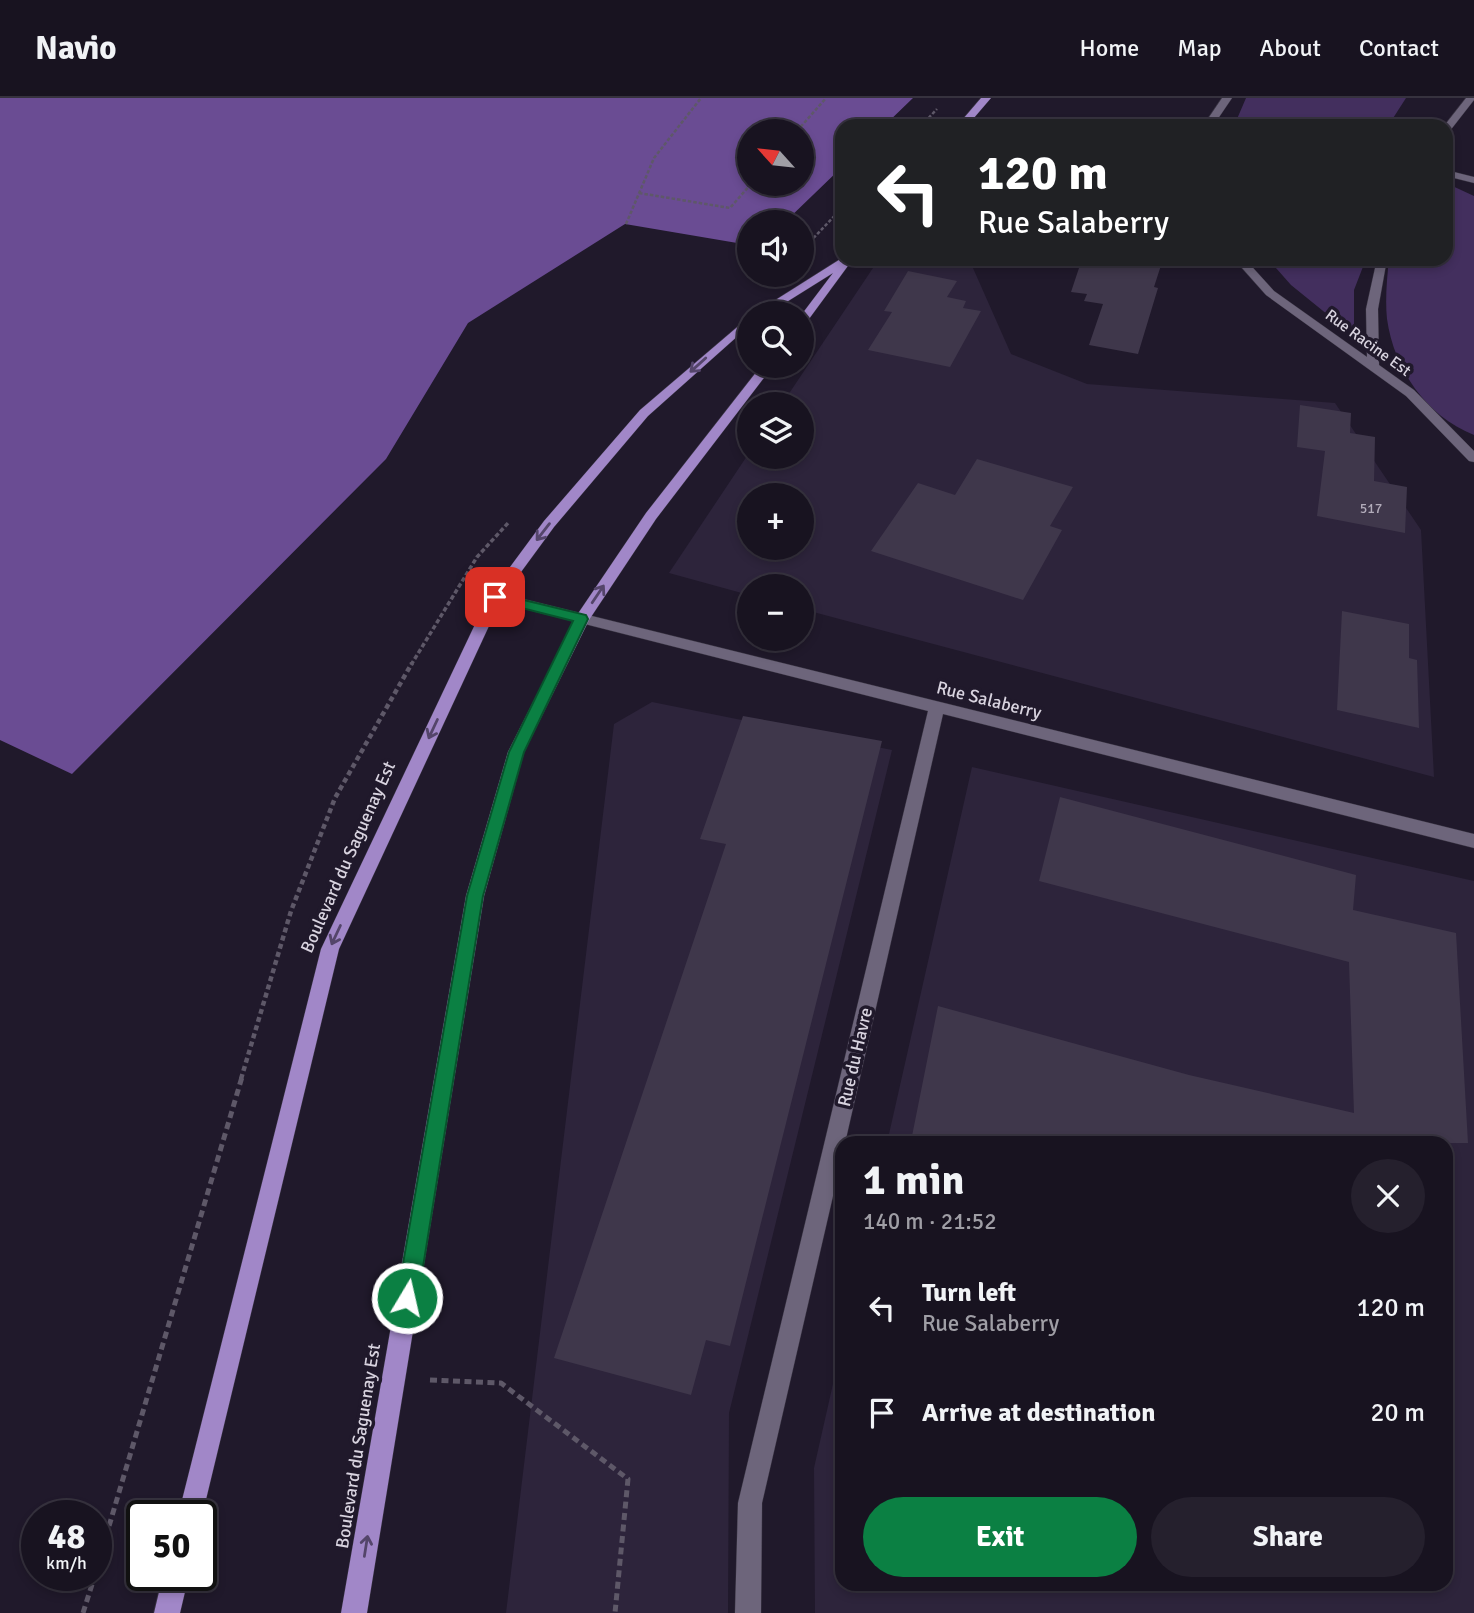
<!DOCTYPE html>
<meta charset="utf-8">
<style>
body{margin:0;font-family:Signika,sans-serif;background:#25202d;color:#f1f3f6;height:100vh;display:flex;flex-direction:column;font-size:26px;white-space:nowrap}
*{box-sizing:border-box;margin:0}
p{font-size:23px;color:#9f9ea5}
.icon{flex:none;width:38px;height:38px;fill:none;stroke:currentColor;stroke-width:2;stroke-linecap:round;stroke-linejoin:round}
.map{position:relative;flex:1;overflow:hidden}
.drawer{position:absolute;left:835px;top:1038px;width:618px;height:455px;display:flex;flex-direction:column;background:#181320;border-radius:21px;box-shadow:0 4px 10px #0003,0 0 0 2px #36323e}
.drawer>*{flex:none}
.guide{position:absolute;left:835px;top:21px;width:618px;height:147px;border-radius:21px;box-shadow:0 4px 10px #0003,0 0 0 2px #36323e;background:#202124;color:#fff;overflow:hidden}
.needle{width:46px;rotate:297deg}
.buttons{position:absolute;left:737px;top:21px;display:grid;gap:14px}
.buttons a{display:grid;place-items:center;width:77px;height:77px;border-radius:50%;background:#181320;box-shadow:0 4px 10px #0003,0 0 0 2px #36323e;font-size:35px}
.speed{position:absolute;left:21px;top:1402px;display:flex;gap:14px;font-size:35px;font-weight:700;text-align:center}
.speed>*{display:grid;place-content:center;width:91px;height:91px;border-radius:50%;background:#181320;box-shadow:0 4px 10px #0003,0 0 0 2px #36323e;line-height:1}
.speed small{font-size:18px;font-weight:400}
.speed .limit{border:4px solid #111;border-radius:10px;background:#fff;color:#111}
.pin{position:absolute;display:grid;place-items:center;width:60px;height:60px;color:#fff;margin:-30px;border-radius:14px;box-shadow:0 4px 10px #0006}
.me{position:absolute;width:77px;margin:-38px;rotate:9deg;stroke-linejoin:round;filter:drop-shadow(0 0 5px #0008)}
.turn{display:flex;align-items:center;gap:24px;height:147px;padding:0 28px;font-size:32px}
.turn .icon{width:91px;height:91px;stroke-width:2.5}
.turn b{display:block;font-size:49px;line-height:60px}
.round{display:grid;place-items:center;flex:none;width:74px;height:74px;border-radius:37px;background:#25202d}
.headline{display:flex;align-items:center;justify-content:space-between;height:119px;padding:0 28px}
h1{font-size:42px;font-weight:700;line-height:52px}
.button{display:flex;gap:14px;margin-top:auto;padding:14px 28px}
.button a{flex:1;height:80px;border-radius:42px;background:#0b8043;color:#fff;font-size:28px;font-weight:700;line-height:80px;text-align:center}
.button a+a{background:#25202d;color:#f1f3f6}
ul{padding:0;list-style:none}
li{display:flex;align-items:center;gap:21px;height:105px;padding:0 28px}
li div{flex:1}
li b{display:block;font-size:26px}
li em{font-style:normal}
header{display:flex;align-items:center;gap:42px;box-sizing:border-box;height:98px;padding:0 35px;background:#181320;border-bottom:2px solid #36323e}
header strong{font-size:33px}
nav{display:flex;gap:38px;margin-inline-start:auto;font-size:24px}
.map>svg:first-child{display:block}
.built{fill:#2d243b;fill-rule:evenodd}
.green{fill:#432f5e}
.water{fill:#6a4c93;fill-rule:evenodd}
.building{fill:#3f374b}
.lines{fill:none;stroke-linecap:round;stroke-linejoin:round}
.minor-casing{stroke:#373240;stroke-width:1}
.major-casing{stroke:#373240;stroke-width:1}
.path-far3{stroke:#5e5868;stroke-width:2.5;stroke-dasharray:3.5 2;stroke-linecap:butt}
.path-far2{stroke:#5e5868;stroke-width:3.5;stroke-dasharray:4.5 2.5;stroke-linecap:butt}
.path-far1{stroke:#5e5868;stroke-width:4.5;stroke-dasharray:5 3.5;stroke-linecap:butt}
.path{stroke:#5e5868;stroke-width:5;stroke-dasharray:7 4.5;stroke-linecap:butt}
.minor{fill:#6d657b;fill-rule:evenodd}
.major{fill:#a187c8;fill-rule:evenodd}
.oneway{stroke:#54456a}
.route{fill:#0b8043;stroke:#07532c;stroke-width:2}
.labels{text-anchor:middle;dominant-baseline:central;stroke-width:7;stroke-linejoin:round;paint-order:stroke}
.number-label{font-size:14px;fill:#b2acba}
.far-street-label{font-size:16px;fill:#d8d3df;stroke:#20192b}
.street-label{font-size:18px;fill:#d8d3df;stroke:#20192b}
</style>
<header>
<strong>Navio</strong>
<nav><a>Home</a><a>Map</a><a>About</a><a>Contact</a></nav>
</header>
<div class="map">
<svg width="1474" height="1515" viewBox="0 0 1474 1515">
<rect width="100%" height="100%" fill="#20192b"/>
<path class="built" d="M879 161H969L1011 256 1087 286 1335 305 1421 432 1434 679 802 511V488H749V497L669 475 749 355V359H802V306H782ZM749 397H802V450H749Z
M652 604 892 652 729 1315 728 1515H506L614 626Z
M972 669 1474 783V1515H815L814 1370 842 1246V1486H1446V1045H887Z"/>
<path class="green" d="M1246 0H1406L1388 28H1234Z
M1446 85 1474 98V337C1426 318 1394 271 1387 221 1385 202 1387 180 1389 161H1446Z
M1268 161H1366L1354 192V238L1291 187Z"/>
<path class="water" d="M0 0H913L884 28H842V69L785 124H749V147L625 126 468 225 386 361 72 676 0 642ZM749 33H802V86H749Z"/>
<path class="building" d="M1082 161H1163L1154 189 1158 190 1138 256 1089 247 1103 206 1084 203 1087 196 1071 194Z
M908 173 957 183 947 199 966 203 963 210 981 213 950 269 868 252 892 214 884 213Z
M1300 307 1351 315 1350 335 1375 339 1374 383 1407 389 1405 435 1317 418 1325 353 1297 349Z
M977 361 1073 389 1050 428 1062 432 1023 502 871 453 918 385 955 397Z
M1342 513 1409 526V560L1417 562 1419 630 1337 612Z
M743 618 882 643 730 1248 706 1242 691 1297 554 1260 726 746 700 741Z
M1060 699 1356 777 1353 812 1456 835 1468 1045H932L912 1038 938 908 1189 977 1354 1015 1349 864 1039 783Z"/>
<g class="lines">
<defs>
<path id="minor" d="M1222 0H1232L1213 28H1203Z
M1466 0H1474V2L1449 34 1446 35 1444 28Z
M1446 72 1474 79V85L1446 78Z
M1234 161H1245L1274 193 1367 259 1366 211 1377 161H1387L1378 211 1379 267 1414 292 1474 353V364L1469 363 1406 298 1266 197Z
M495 494 1474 736V750L943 616 845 1045H842V1059L762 1405 761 1515H735L738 1405 928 613 490 502 488 499 490 496Z"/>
<path id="major" d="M981 0H991L967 28H957Z
M842 160 853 161 806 225 802 226V216L833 175 769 215H755Z
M749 219V228L648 318 554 429 502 500 339 851 202 1418 201 1421V1418H178L321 851 488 499 544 423 640 312Z
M761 268H773L656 421 589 522 524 654 484 798 367 1515H341L466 798 508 654 577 517 646 415Z
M163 1477H189L180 1515H154Z"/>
</defs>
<use href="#minor" class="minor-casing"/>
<use href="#major" class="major-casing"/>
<path class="path-far3" d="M921 28 937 11
M797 33 826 0
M639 95 730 110 751 86
M626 126 654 60 701 0
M802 152 842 110"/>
<path class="path-far2" d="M411 567 477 459 509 424"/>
<path class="path-far1" d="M241 981 291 813 335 700 412 565"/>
<path class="path" d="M430 1282 501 1285 628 1381 615 1515
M96 1472 242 979
M83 1515 95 1477"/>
<use href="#minor" class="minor"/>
<use href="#major" class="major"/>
</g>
<defs><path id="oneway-shaft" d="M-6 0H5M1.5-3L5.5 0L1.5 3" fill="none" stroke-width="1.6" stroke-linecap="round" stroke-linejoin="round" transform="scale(1.75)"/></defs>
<g class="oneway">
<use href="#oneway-shaft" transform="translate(698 267) rotate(138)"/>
<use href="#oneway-shaft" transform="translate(543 434) rotate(128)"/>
<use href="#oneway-shaft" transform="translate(598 496) rotate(-56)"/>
<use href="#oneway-shaft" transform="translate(433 631) rotate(115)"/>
<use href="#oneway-shaft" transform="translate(336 837) rotate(115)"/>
<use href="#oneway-shaft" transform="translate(366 1448) rotate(-81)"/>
</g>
<path class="route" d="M495 495 586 517 588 521 524 654 483 798 418 1200 415 1208 407 1211 400 1208 397 1200 467 798 509 654 573 523 490 502 488 499Z"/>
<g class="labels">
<g class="number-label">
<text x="1371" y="410">517</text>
</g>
<g class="far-street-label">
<text transform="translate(1368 245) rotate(36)">Rue Racine Est</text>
</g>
<g class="street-label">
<text transform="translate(989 602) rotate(14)">Rue Salaberry</text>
<text transform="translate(348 759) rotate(-66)">Boulevard du Saguenay Est</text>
<text transform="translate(855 959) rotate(-77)">Rue du Havre</text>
<text transform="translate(358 1348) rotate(-81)">Boulevard du Saguenay Est</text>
</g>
</g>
</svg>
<div class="buttons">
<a><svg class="needle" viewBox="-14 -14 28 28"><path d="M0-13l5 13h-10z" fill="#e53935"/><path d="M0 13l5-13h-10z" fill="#9f9ea5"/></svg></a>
<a><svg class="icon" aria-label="sound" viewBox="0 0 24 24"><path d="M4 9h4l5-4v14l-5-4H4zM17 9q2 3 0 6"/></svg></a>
<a><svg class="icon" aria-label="search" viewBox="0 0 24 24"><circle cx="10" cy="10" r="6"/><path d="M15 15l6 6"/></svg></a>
<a><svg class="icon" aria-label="layers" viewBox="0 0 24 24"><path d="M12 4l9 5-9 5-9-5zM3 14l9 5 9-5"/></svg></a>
<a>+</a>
<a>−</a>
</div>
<div class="speed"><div>48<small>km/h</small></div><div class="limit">50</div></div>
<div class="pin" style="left:495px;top:499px;background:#d93025"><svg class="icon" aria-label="arrive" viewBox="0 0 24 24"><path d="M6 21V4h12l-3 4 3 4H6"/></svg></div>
<svg class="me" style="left:407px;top:1200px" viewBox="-20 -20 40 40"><circle r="17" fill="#0b8043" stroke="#fff" stroke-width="3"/><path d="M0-11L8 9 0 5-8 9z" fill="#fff"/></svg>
<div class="guide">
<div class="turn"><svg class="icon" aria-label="left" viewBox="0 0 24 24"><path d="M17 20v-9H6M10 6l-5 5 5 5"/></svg><div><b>120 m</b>Rue Salaberry</div></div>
</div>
<section class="drawer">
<div class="headline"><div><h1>1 min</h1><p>140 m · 21:52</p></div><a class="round"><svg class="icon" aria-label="close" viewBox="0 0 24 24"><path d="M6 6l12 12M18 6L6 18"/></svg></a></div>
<ul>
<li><svg class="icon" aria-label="left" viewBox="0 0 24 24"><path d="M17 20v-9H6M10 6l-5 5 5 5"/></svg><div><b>Turn left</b><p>Rue Salaberry</p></div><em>120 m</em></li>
<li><svg class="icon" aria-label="arrive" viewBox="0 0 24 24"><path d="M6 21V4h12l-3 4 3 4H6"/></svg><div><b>Arrive at destination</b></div><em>20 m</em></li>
</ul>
<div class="button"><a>Exit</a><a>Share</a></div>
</section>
</div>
